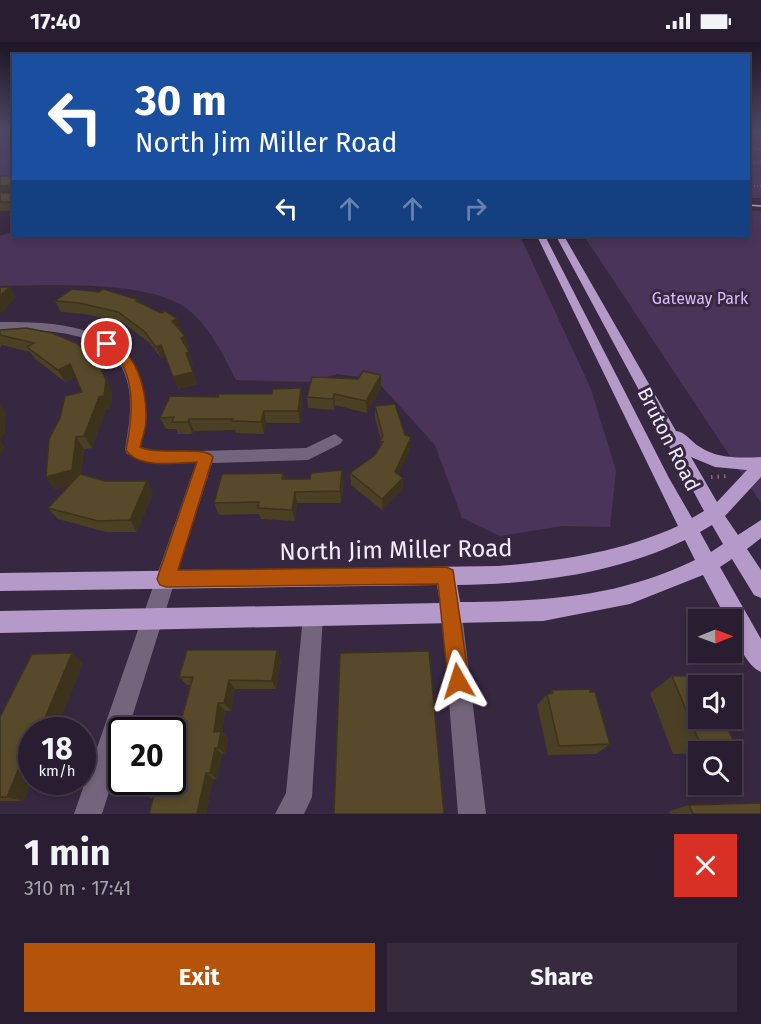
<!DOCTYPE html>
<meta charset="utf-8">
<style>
body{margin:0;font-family:"Fira Sans",sans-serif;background:#352b3d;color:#f1f3f6;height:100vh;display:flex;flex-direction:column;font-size:22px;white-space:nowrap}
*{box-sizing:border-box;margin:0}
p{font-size:20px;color:#a5a2ab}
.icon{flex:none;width:33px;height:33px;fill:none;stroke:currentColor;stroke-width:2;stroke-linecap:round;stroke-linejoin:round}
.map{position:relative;height:772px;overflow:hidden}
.side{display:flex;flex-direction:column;background:#291e31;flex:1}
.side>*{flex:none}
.banner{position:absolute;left:12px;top:12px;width:738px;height:183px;border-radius:0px;box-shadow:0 3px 9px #0003,0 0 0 2px #453c4d;background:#1a4fa0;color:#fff;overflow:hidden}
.needle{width:39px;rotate:89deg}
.controls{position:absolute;left:688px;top:567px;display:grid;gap:12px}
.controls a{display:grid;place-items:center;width:54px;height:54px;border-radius:0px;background:#291e31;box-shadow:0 3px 9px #0003,0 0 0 2px #453c4d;font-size:30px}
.speed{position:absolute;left:18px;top:675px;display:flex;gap:12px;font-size:30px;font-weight:700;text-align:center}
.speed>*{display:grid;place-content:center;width:78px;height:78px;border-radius:50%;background:#291e31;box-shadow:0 3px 9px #0003,0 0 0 2px #453c4d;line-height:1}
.speed small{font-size:15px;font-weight:400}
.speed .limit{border:3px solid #111;border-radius:9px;background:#fff;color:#111}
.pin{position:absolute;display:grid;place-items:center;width:51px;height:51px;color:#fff;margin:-26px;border:3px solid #fff;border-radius:50%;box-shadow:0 2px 6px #0007}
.me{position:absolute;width:66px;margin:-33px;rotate:354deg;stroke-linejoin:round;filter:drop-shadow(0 0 4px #0008)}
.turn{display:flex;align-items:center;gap:21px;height:126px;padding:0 24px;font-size:27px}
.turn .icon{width:78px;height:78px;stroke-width:2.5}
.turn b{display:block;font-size:42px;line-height:51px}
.lanes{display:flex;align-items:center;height:57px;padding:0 24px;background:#0003;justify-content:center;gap:30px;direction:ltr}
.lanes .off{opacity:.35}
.round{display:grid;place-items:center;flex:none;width:63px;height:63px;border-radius:0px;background:#352b3d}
.head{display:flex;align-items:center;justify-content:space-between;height:102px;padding:0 24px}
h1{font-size:36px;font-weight:700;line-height:45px}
.cta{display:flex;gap:12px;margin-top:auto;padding:12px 24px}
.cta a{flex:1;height:69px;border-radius:0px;background:#b45309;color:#fff;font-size:24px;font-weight:700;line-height:69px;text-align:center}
.cta a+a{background:#352b3d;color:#f1f3f6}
.status{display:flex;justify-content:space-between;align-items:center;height:42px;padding:0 30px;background:#291e31;direction:ltr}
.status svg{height:16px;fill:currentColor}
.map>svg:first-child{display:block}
.green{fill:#4a3459}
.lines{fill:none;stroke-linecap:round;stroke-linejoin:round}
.path-far1{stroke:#796c83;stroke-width:1.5;stroke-dasharray:1 2;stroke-linecap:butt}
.path{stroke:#796c83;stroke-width:4;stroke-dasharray:1.5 5;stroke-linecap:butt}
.minor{fill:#72657c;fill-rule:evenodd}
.major{fill:#b599c9;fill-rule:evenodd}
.tram{stroke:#cac0d3;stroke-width:1.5}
.wall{fill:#4b3f24}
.shaded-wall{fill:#3d331d}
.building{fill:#57492a;stroke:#3d331d;stroke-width:1.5}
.route{fill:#b45309;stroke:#753606;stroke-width:1.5}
.labels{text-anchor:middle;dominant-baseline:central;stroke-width:6;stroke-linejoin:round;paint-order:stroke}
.far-park-label{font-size:16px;fill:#debaf9;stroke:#372841}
.street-label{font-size:20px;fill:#f3eafb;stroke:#372841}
.near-street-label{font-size:24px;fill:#f3eafb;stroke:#372841}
</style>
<div class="status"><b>17:40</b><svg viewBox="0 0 49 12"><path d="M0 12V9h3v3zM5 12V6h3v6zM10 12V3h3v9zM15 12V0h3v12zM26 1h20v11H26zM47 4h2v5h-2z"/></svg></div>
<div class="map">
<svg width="761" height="772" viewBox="0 0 761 772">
<rect width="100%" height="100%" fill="#372841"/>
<path class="green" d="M0 88H13V137L0 138Z
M749 88H761V156H749Z
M749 169H761V461L584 194H748Z
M13 189 14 194H520L591 347 616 429 610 485 562 484 500 494 462 476 435 403 375 337 337 332 308 340 236 338C223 313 210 284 186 266 148 238 47 243 0 244V194Z"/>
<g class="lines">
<path class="path-far1" d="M759 88 757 90 761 93
M748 104 761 108
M748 122 761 120
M748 144H761"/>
<path class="path" d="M711 435 726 434"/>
<path class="minor" d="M0 280C53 280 122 281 141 341 148 361 144 384 141 405L161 410 306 406 335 392 343 398 340 402 308 418 212 421 128 688H122V709L102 772H74L196 421 161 422 127 412 125 408C128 387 133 365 128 343 117 286 45 288 0 288Z
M452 562 459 565 462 572 486 772H458L442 572 445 565Z
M313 564 320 567 323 574 312 755 304 772H275L286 751 303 574 306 567Z"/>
<path class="major" d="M537 194H545L669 436 692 476 704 469 556 194H564L676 389C686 390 691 400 700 405 718 417 740 416 761 415V435L725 474 738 493 761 478V496L747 507 761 528V556L754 553 732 517 720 525 761 597V630C746 624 732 593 732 578H727L703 533 630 562 543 579 0 591V569L440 561 437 543 0 549V531L498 524C560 519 621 510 678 484ZM691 415 715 425 747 428 717 460ZM712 483 723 502 711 510 700 490ZM685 498 695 518C616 556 546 559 460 560L457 543C535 542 614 532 685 498Z"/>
<path class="tram" d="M748 163 761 164"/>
</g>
<path class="wall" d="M0 134H14V169H0Z
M139 258 140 261 181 288 180 289 189 306 187 307 193 322 190 323 197 342 178 347 165 315 161 316 150 301 123 281 85 272 61 270 55 259Z
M0 288 103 329 112 350 111 366 106 367 92 406 84 407 81 432 105 439 153 451 137 490H106L58 477 48 466 70 443 55 447 46 435 60 376 82 350 75 335 65 340 35 317 30 310 2 303 0 306Z
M381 333V345L367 371 335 363 334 368 308 366 307 355 358 337Z
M218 355 303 358 300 381H266L264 392 236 391 235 388 194 389 192 392H178L176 387H166L160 376Z
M375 364 405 393 410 407 398 432 403 436 402 448 382 468 351 443 350 431 375 413 380 404 381 398 375 376Z
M283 431 284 437 344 440 341 461H297L295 479 261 477 259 472 219 473 214 461Z
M281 617 276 647H235L231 669H225L222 690 228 696 225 712H222L217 737H213L206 772H149L153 757 146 753 180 682 190 643H187L179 635Z
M83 621 56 688H32V739L23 759H0V675Z
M672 634 733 698 708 710H699V711L673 712 650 651Z
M552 648 610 702 596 712 548 713 537 663 547 652H549Z
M689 763 761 772H670L669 769Z"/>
<path class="shaded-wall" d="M9 143 14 151 0 154V144Z
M10 245 16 255 2 271H0V254Z
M177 277 181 288 176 291 172 279Z
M185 294 189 306 185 307 181 296Z
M161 303 166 315 161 316 156 305Z
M189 310 193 322 190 323 186 311Z
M97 318 112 350 111 366 106 367 92 406 84 394Z
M70 322 77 334 65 340 58 328Z
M193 330 197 342 178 347 173 335Z
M381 333V345L367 371 366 359Z
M301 346 303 358 300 381 298 369Z
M334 352 335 363 334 368 333 357Z
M0 362 6 370 5 391 0 398Z
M264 369 266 381 264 392 261 380Z
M189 377 194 389 192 392 188 380Z
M76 395 84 407 80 440 55 447 46 435Z
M411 395 410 407 394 441 395 430Z
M0 398 5 405 0 414Z
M342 428 344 440 341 461 340 449Z
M403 436 402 448 382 468V457Z
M147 439 153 451 137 490 130 478Z
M295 450 297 461 295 479 292 468Z
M277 608 281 617 276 647 272 639Z
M72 611 83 621 56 688H40Z
M229 638 235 647 231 669 224 661Z
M218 661 225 669 222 690 228 696 225 712 218 706 214 690Z
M215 706 222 712 217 737 210 731Z
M24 714 32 717V739L23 759 7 755Z
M206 731 213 737 206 772H197Z"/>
<path class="building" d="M0 134H14V160H0V151H11L9 143 0 144Z
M0 245H10L0 254Z
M72 247 99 250 103 247 139 258 136 259 161 271 165 269 177 277 172 279 185 294 181 296 189 310 186 311 193 330 173 335 161 303 156 305 145 290 118 270 79 261 55 259Z
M26 286 52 291 76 301 97 318 106 338 104 354 99 355 84 394 76 395 72 428 46 435 49 397 60 376 65 354 82 350 70 322 58 328 27 305 34 301 0 293V288Z
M363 329 381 333 366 359 334 352 333 357 307 355 312 335 358 337Z
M301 346 298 369H264L261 380 232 379 233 377H189L188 380H172L174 375 160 376 170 354 218 355 219 352H272L273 347Z
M395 362 405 393 411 395 395 430 403 436 382 457 350 431 375 413 383 400 380 399 383 394 375 364Z
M342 428 340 449 295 450 292 468 258 466 259 460 214 461 222 432 283 431 282 437H310L311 431Z
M80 432 105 439H147L130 478 98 479 48 466Z
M187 608H277L272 639 229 638 224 661H218L214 690 221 689 218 706H215L210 731H206L197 772H149L154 753H146L149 740H172V688H168L169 682H180L193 635H179Z
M429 609 444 772H334L340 611Z
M72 611 40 688H32V709L29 715 24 714 7 755H0V675L32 612Z
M672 634H703L707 644H699V676H723L733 698 699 699Z
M589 647 590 650H595L610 702 559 704 547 652 553 651 552 648Z
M761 761V772H693L689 763Z"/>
<linearGradient id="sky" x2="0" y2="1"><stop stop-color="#1e1624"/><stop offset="0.45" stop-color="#4d4865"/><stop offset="1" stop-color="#4d4865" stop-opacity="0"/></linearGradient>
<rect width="761" height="196" fill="url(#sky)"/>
<path class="route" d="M107 299C137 307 147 349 146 378 146 387 142 397 140 405 158 414 205 403 213 415L178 528 446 525 453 528 469 639 466 647 458 650 451 647 448 639 438 542 166 545 160 543 157 537 197 420C177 421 138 427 126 408 132 378 137 339 116 313 112 308 105 306 101 302Z"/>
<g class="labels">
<g class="far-park-label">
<text x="700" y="256">Gateway Park</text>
</g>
<g class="street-label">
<text transform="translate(669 397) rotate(63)">Bruton Road</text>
</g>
<g class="near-street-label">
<text transform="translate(396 508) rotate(-1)">North Jim Miller Road</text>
</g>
</g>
</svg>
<div class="controls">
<a><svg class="needle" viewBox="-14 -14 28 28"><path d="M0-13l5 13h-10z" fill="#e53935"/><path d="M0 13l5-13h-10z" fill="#a5a2ab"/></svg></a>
<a><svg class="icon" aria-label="sound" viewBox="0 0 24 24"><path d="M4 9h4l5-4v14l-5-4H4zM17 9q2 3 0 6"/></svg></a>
<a><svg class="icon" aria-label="search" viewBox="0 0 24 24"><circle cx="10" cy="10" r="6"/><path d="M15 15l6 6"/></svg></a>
</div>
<div class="speed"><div>18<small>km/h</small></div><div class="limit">20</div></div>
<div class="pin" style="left:107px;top:302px;background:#d93025"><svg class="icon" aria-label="arrive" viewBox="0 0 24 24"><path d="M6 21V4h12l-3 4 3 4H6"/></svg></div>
<svg class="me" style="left:458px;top:639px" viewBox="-20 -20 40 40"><path d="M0-17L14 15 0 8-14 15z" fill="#b45309" stroke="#fff" stroke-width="4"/></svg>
<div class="banner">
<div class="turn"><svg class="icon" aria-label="left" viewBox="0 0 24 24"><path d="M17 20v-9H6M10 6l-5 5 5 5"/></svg><div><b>30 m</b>North Jim Miller Road</div></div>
<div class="lanes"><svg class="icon" aria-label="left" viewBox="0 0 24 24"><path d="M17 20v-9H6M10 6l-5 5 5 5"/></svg><svg class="icon off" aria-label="ahead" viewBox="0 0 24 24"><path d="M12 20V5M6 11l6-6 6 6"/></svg><svg class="icon off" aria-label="ahead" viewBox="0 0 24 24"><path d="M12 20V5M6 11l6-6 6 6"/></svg><svg class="icon off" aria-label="right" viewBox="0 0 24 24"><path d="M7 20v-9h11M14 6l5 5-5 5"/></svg></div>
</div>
</div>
<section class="side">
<div class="head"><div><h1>1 min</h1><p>310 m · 17:41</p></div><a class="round" style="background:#d93025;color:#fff"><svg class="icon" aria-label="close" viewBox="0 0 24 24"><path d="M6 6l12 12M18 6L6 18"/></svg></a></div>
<div class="cta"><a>Exit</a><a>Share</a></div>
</section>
